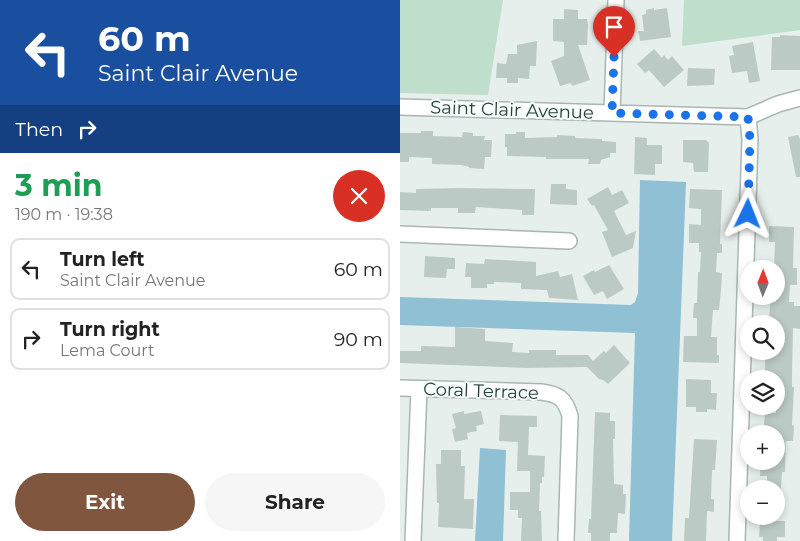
<!DOCTYPE html>
<meta charset="utf-8">
<style>
body{margin:0;font-family:Montserrat,sans-serif;background:#f6f6f6;color:#222;height:100vh;display:flex;flex-direction:column;font-size:19px;white-space:nowrap}
*{box-sizing:border-box;margin:0}
p{font-size:16px;color:#767676}
.icon{flex:none;width:28px;height:28px;fill:none;stroke:currentColor;stroke-width:2;stroke-linecap:round;stroke-linejoin:round}
.map{position:relative;flex:1;overflow:hidden}
.drawer{display:flex;flex-direction:column;background:#fff;width:400px}
.drawer>*{flex:none}
.top-card{background:#1a4fa0;color:#fff;overflow:hidden}
.needle{width:32px;rotate:1deg}
.controls{position:absolute;left:340px;top:260px;display:grid;gap:10px}
.controls a{display:grid;place-items:center;width:45px;height:45px;border-radius:50%;background:#fff;box-shadow:0 2px 8px #0003;font-size:25px}
.pin{position:absolute;display:grid;place-items:center;width:42px;height:42px;color:#fff;margin:-51px -21px;border-radius:50% 50% 50% 0;rotate:-45deg;box-shadow:0 0 5px #0007}
.pin .icon{rotate:45deg}
.me{position:absolute;width:55px;margin:-28px;rotate:2deg;stroke-linejoin:round;filter:drop-shadow(0 0 4px #0008)}
.turn{display:flex;align-items:center;gap:18px;height:105px;padding:0 15px;font-size:22px}
.turn .icon{width:65px;height:65px;stroke-width:2.5}
.turn b{display:block;font-size:35px;line-height:42px}
.then{display:flex;align-items:center;height:48px;padding:0 15px;background:#0003;gap:10px;font-size:19px}
.round{display:grid;place-items:center;flex:none;width:52px;height:52px;border-radius:26px;background:#f6f6f6}
.summary{display:flex;align-items:center;justify-content:space-between;height:85px;padding:0 15px}
h1{font-size:30px;font-weight:700;line-height:38px;color:#1e9e55}
.primary-button{display:flex;gap:10px;margin-top:auto;padding:10px 15px}
.primary-button a{flex:1;height:58px;border-radius:30px;background:#80563e;color:#fff;font-size:20px;font-weight:700;line-height:58px;text-align:center}
.primary-button a+a{background:#f6f6f6;color:#222}
ul{padding:0;list-style:none}
li{display:flex;align-items:center;gap:15px;height:62px;margin:0 10px 8px;padding:0 5px;border:2px solid #e0e0e0;border-radius:10px}
li div{flex:1}
li b{display:block;font-size:19px}
li em{font-style:normal}
main{display:flex;flex:1;min-height:0}
.map>svg:first-child{display:block}
.green{fill:#bfdfcc}
.water{fill:#8fc0d3}
.building{fill:#bbcac5}
.lines{fill:none;stroke-linecap:round;stroke-linejoin:round}
.minor-casing{stroke:#a8b7b4;stroke-width:18}
.minor{stroke:#fff;stroke-width:15}
.route{stroke:#1a73e8;stroke-width:9;stroke-dasharray:0 16.2}
.labels{text-anchor:middle;dominant-baseline:central;stroke-width:4;stroke-linejoin:round;paint-order:stroke}
.street-label{font-size:18px;fill:#24413d;stroke:#f7fbf9}
</style>
<main>
<section class="drawer">
<div class="top-card">
<div class="turn"><svg class="icon" aria-label="left" viewBox="0 0 24 24"><path d="M17 20v-9H6M10 6l-5 5 5 5"/></svg><div><b>60 m</b>Saint Clair Avenue</div></div>
<div class="then">Then<svg class="icon" aria-label="right" viewBox="0 0 24 24"><path d="M7 20v-9h11M14 6l5 5-5 5"/></svg></div>
</div>
<div class="summary"><div><h1>3 min</h1><p>190 m · 19:38</p></div><a class="round" style="background:#d93025;color:#fff"><svg class="icon" aria-label="close" viewBox="0 0 24 24"><path d="M6 6l12 12M18 6L6 18"/></svg></a></div>
<ul>
<li><svg class="icon" aria-label="left" viewBox="0 0 24 24"><path d="M17 20v-9H6M10 6l-5 5 5 5"/></svg><div><b>Turn left</b><p>Saint Clair Avenue</p></div><em>60 m</em></li>
<li><svg class="icon" aria-label="right" viewBox="0 0 24 24"><path d="M7 20v-9h11M14 6l5 5-5 5"/></svg><div><b>Turn right</b><p>Lema Court</p></div><em>90 m</em></li>
</ul>
<div class="primary-button"><a>Exit</a><a>Share</a></div>
</section>
<div class="map">
<svg width="400" height="541" viewBox="0 0 400 541">
<rect width="100%" height="100%" fill="#e6efec"/>
<path class="green" d="M0 0H103L88 95 0 93Z
M284 0H400V30L282 46Z"/>
<path class="water" d="M240 180 286 182 272 541H229L235 333 0 325V297L231 305 235 302 238 293Z
M80 448 106 450 103 541H75Z"/>
<path class="building" d="M254 8V10L267 8 271 37 240 41 238 31H244L242 15 246 14V10Z
M164 9 178 10V19H187L188 24 187 45H178L190 80 172 86 171 83 160 86 151 61 164 56V42L153 41V19H164Z
M380 35 400 36V70H371L372 37H380Z
M137 41 136 66H130L129 79 118 78V83H107V78H96L97 63 106 64 108 54H117V45Z
M353 42 360 81 349 83 347 71 332 73 329 56 334 55 332 46Z
M254 49 262 58 264 55 268 60 272 56 284 70 264 87 249 70 245 73 237 64Z
M288 68 315 69 314 85 287 86Z
M21 131H33V136L62 137 63 132 73 133V136H85L84 140H92L91 157H85L84 169 69 168V167L61 165 32 164V158L9 157V162H0V133H21Z
M116 132H125V138L157 137V135L175 136V138L202 139V141L216 142V153H210V157L201 160 200 164H188L189 159H146V157L107 156V147H105V134H116Z
M398 135 400 139V177H396L388 137Z
M235 137 247 138V145H262V164H255V175L234 174Z
M283 140H306L309 143 308 172H294L293 163 283 162Z
M151 184H166V189L177 190V205L150 204Z
M208 187 212 195 222 190 229 203 214 211 226 235 236 231 233 248 212 257 202 232 208 230 194 205 192 206 187 199Z
M59 188 135 189 134 215H122V210L76 207 75 213H58V208H31V211L0 210V192L16 193V189Z
M290 189 322 190 320 244H322V253H317L316 272 322 273 321 290 319 310H313L311 337H317V355H319V363L283 362 284 336H297V318H293L294 303H297L298 272H300L301 252H299V243H289V224L301 225V209L289 208Z
M369 226 394 227 393 268H397V285H390L389 302H394V306H400V329L393 328 392 375V387H394L392 425 394 426 393 441H386L385 472H382L381 489H367V476H360L361 464H363L364 461H376V434H368L366 431V425H364L365 412 376 413V379H365V351H376V324H369L370 302H376V269H374L375 242H369Z
M25 256 55 258V269H47L46 278 24 277Z
M85 259 136 262V276L158 271 160 277 172 274 178 300 149 298 147 290 121 289V283L94 282V284H87V288H71V277H65L66 263 84 264Z
M209 265 224 289 207 299 203 291 194 295 183 276 194 270 195 272Z
M55 327 85 329V341L113 343 112 352 129 353V350H156V355H188L193 361 204 351 206 353 214 345 230 363 208 384 203 380 199 379 187 367 126 368 0 363V351H21V346L55 347Z
M286 379 311 380V393H317L316 410 307 409V412H296V407H286Z
M64 411V414L81 411 84 424 76 426 77 431 67 433 68 439 55 442 52 429 56 428 52 414Z
M195 412 210 413V421H215V439H213L214 484 223 485V494H226L225 514 218 513 217 533H210V541H191V533H188L189 519H191Z
M100 415 137 416V427H129L128 455 145 456 144 477H142V483H140L139 511H141L142 541H121L122 518H118V510H110V492H130V471H117L118 442 99 441Z
M294 439 317 440 315 470H312L311 499H314V512L307 511 306 541H284L285 518H289Z
M41 450H61V466H65L64 499H74L73 529 38 527 39 503H37L36 464H41Z
M360 521H385V537H377V541H363V537H359Z"/>
<g class="lines">
<defs>
<path id="minor" d="M0 107 348 117 378 104 400 98
M212 113 216 0
M0 234 169 241
M0 388 141 392C158 394 165 398 170 416L166 541
M13 541 19 389
M337 541 350 139 348 117"/>
</defs>
<use href="#minor" class="minor-casing"/>
<use href="#minor" class="minor"/>
</g>
<g class="lines">
<path class="route" d="M214 57 212 113 348 117 350 139 348 214"/>
</g>
<g class="labels">
<g class="street-label">
<text transform="translate(112 110) rotate(2)">Saint Clair Avenue</text>
<text transform="translate(81 391) rotate(2)">Coral Terrace</text>
</g>
</g>
</svg>
<div class="controls">
<a><svg class="needle" viewBox="-14 -14 28 28"><path d="M0-13l5 13h-10z" fill="#e53935"/><path d="M0 13l5-13h-10z" fill="#767676"/></svg></a>
<a><svg class="icon" aria-label="search" viewBox="0 0 24 24"><circle cx="10" cy="10" r="6"/><path d="M15 15l6 6"/></svg></a>
<a><svg class="icon" aria-label="layers" viewBox="0 0 24 24"><path d="M12 4l9 5-9 5-9-5zM3 14l9 5 9-5"/></svg></a>
<a>+</a>
<a>−</a>
</div>
<div class="pin" style="left:214px;top:57px;background:#d93025"><svg class="icon" aria-label="arrive" viewBox="0 0 24 24"><path d="M6 21V4h12l-3 4 3 4H6"/></svg></div>
<svg class="me" style="left:348px;top:214px" viewBox="-20 -20 40 40"><path d="M0-17L14 15 0 8-14 15z" fill="#1a73e8" stroke="#fff" stroke-width="4"/></svg>
</div>
</main>
